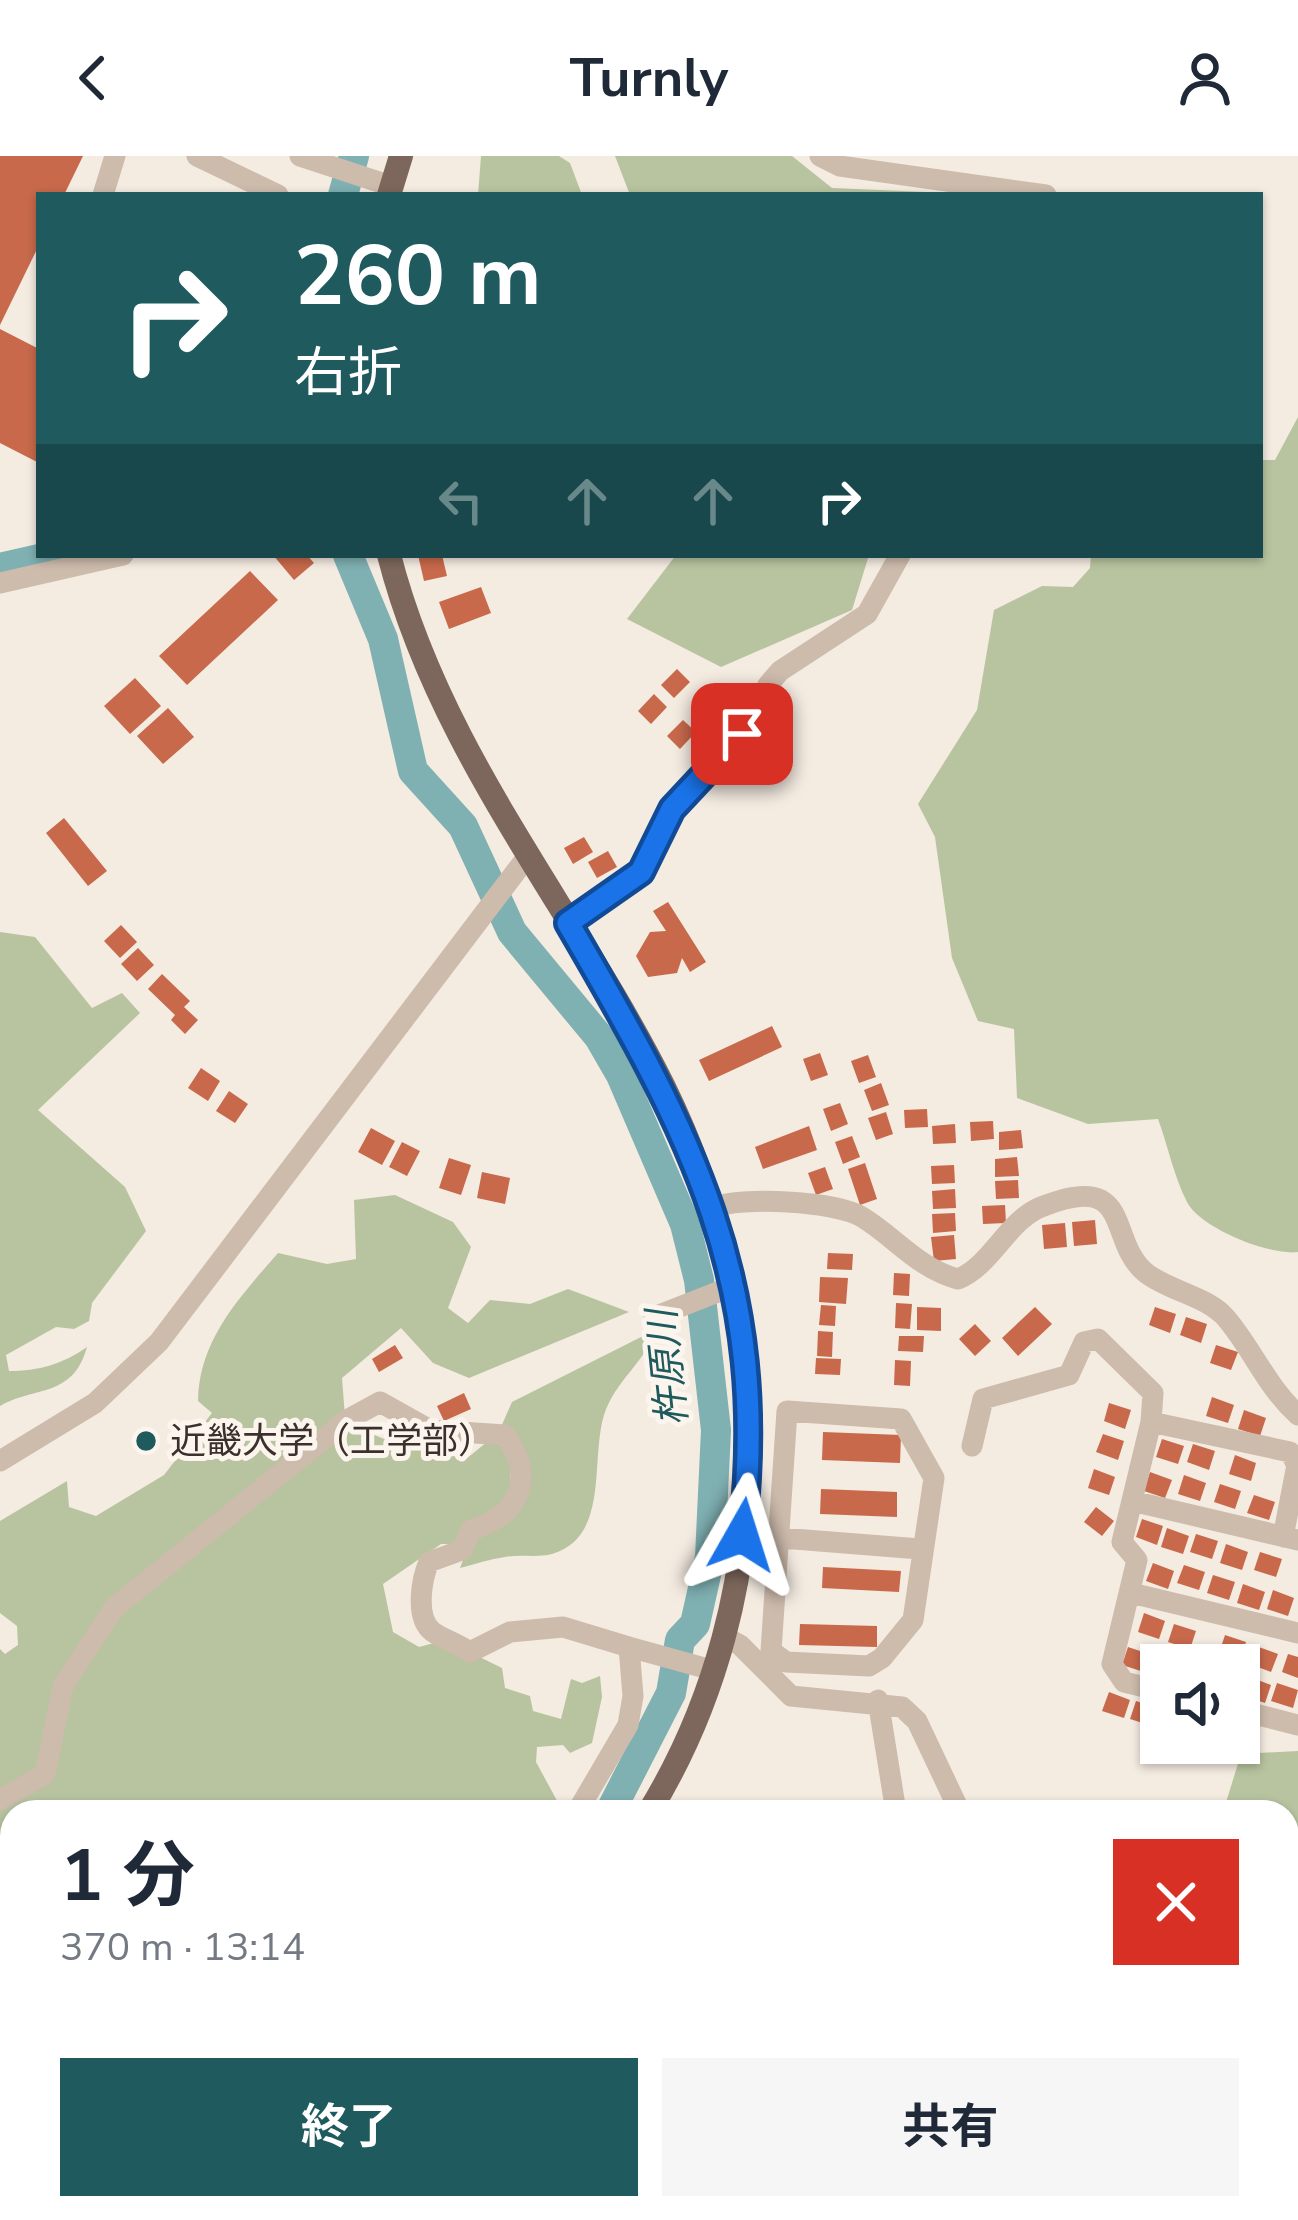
<!DOCTYPE html>
<html lang="ja">
<meta charset="utf-8">
<style>
body{margin:0;font-family:"Nunito Sans","Noto Sans JP",sans-serif;background:#f6f6f7;color:#1f2937;height:100vh;display:flex;flex-direction:column;font-size:45px;white-space:nowrap}
*{box-sizing:border-box;margin:0}
p{font-size:39px;color:#747a83}
.icon{flex:none;width:66px;height:66px;fill:none;stroke:currentColor;stroke-width:2;stroke-linecap:round;stroke-linejoin:round}
.map{position:relative;flex:1;overflow:hidden}
.panel{position:absolute;left:0px;top:1644px;width:1299px;height:420px;display:flex;flex-direction:column;background:#fff;border-radius:36px 36px 0 0;box-shadow:0 3px 9px #0004}
.panel>*{flex:none}
.guide{position:absolute;left:36px;top:36px;width:1227px;height:366px;border-radius:0px;box-shadow:0 3px 9px #0004;background:#1f5a5e;color:#fff;overflow:hidden}
.tools{position:absolute;left:1140px;top:1488px;display:grid;gap:24px}
.tools a{display:grid;place-items:center;width:120px;height:120px;border-radius:0px;background:#fff;box-shadow:0 3px 9px #0004;font-size:60px}
.pin{position:absolute;display:grid;place-items:center;width:102px;height:102px;color:#fff;margin:-51px;border-radius:24px;box-shadow:0 6px 18px #0006}
.me{position:absolute;width:132px;margin:-66px;rotate:6deg;stroke-linejoin:round;filter:drop-shadow(0 0 9px #0008)}
.turn{display:flex;align-items:center;gap:42px;height:252px;padding:0 60px;font-size:54px}
.turn .icon{width:156px;height:156px;stroke-width:2.5}
.turn b{display:block;font-size:84px;line-height:102px}
.lanes{display:flex;align-items:center;height:114px;padding:0 60px;background:#0003;justify-content:center;gap:60px;direction:ltr}
.lanes .off{opacity:.35}
.round{display:grid;place-items:center;flex:none;width:126px;height:126px;border-radius:0px;background:#f6f6f7}
.head{display:flex;align-items:center;justify-content:space-between;height:204px;padding:0 60px}
h1{font-size:72px;font-weight:700;line-height:90px}
.action{display:flex;gap:24px;margin-top:auto;padding:24px 60px}
.action a{flex:1;height:138px;border-radius:0px;background:#1f5a5e;color:#fff;font-size:48px;font-weight:700;line-height:138px;text-align:center}
.action a+a{background:#f6f6f7;color:#1f2937}
header{display:flex;justify-content:space-between;align-items:center;height:156px;padding:0 60px;background:#fff;font-size:54px;font-weight:700}
.map>svg:first-child{display:block}
.green{fill:#b8c4a0}
.lines{fill:none;stroke-linecap:round;stroke-linejoin:round}
.river{stroke:#7fb0b2;stroke-width:30}
.building{fill:#c8694b}
.minor{stroke:#cdbbac;stroke-width:21}
.major{stroke:#7d675c;stroke-width:24}
.route-casing{stroke:#114b97;stroke-width:30}
.route{stroke:#1a73e8;stroke-width:21}
.poi-dot{fill:#1f5a5e;stroke:#fbf5ee;stroke-width:4.5}
.labels{text-anchor:middle;dominant-baseline:central;stroke-width:10;stroke-linejoin:round;paint-order:stroke}
.poi-label{font-size:36px;fill:#3b302b;stroke:#fbf5ee;text-anchor:start}
.water-label{font-size:39px;font-style:italic;fill:#1f5a5e;stroke:#fbf5ee}
</style>
<header><svg class="icon" aria-label="back" viewBox="0 0 24 24"><path d="M15 5l-7 7 7 7"/></svg>Turnly<svg class="icon" aria-label="person" viewBox="0 0 24 24"><circle cx="12" cy="8" r="4"/><path d="M4 21q1-7 8-7t8 7"/></svg></header>
<div class="map">
<svg width="1298" height="2064" viewBox="0 0 1298 2064">
<rect width="100%" height="100%" fill="#f4ebe1"/>
<path class="green" d="M481 0H559L570 7 582 39H478Z
M615 0H792L832 32 996 39H630Z
M1298 261V1096C1270 1100 1200 1072 1187 1046 1174 1021 1168 990 1158 963L1088 968 1017 942 1014 873 978 865 952 802 935 681 918 648 977 554 994 454 1042 430 1073 431 1090 412 1091 399H1260V304H1275Z
M676 399H869L852 454 721 511 627 463Z
M0 776 35 781 92 852 122 837 140 857 38 954 125 1031 146 1075 92 1147 89 1165 74 1173 56 1171 6 1199 9 1215C39 1215 63 1208 87 1191 73 1242 35 1230 0 1250Z
M395 1039 453 1066 471 1091 448 1152 468 1167 490 1144 530 1148 568 1133 629 1156 469 1222 433 1207 401 1172 342 1222 345 1261 86 1483 42 1616 0 1639V1493L5 1498 18 1489 17 1470 0 1457V1365L67 1325 69 1351 96 1360 164 1319 212 1257 198 1245C199 1183 240 1141 278 1097L327 1108 356 1103 354 1044Z
M657 1173C645 1206 615 1225 604 1259 590 1304 610 1381 552 1398 537 1402 520 1398 505 1401 490 1403 475 1408 460 1412L473 1378 521 1341 501 1271 512 1246Z
M350 1269 411 1294 436 1285 466 1303 487 1286 500 1288 509 1300 512 1340 457 1388H441L383 1428 393 1476 419 1491 445 1484 502 1512 505 1532 530 1540 533 1555 561 1563 571 1523 582 1527 600 1520 602 1541 592 1587 570 1597 563 1589 537 1591 536 1606 561 1652 12 1656V1997L7 2000 0 1996V1651L51 1622 69 1533 119 1457Z
M1298 1595V1799L1287 1791V1656H1223L1241 1598Z
M1287 1806 1298 1813V2064H970L967 2052H1287Z
M537 2052H855L873 2064H542Z"/>
<g class="lines">
<path class="river" d="M343 39 354 0
M348 399 383 483 413 615 463 670 512 776 599 881 621 919 685 1068 699 1124 716 1274 710 1401 695 1468 680 1484 671 1537 610 1656
M0 412 56 399
M304 2064 309 2052"/>
</g>
<path class="building" d="M0 0H83L64 39H39V89L0 169Z
M0 173 39 193V307L0 287Z
M273 399H307L314 407 294 424Z
M418 399H442L447 420 424 425Z
M250 415 278 444 187 529 159 500Z
M481 431 491 457 449 473 439 446Z
M677 513 690 526 674 542 661 529Z
M135 522 161 550 130 578 104 550Z
M654 538 667 551 651 568 638 555Z
M168 552 194 581 163 608 137 580Z
M683 564 696 576 680 593 667 580Z
M64 662 107 715 88 730 46 677Z
M584 681 593 696 573 708 564 692Z
M608 695 617 711 597 722 588 706Z
M668 746 706 806 690 816 682 802 677 817 648 821 636 800 650 776 666 775 653 755Z
M121 769 137 786 120 802 104 785Z
M138 792 154 809 137 825 121 808Z
M162 818 190 845 184 851 198 864 185 878 171 864 175 859 148 833Z
M772 870 782 891 709 925 699 904Z
M820 897 828 919 811 925 803 903Z
M868 899 876 921 859 927 851 905Z
M201 912 220 925 208 945 188 932Z
M881 927 889 949 872 955 864 934Z
M229 935 248 948 235 967 216 955Z
M840 947 848 968 831 975 823 953Z
M927 953 928 971 905 972 904 954Z
M886 956 893 978 876 984 868 962Z
M993 965 994 983 971 985 970 966Z
M955 968 956 987 933 988 932 970Z
M809 970 817 994 763 1013 755 991Z
M371 972 395 985 382 1009 358 996Z
M1021 974 1023 992 999 994V976Z
M852 980 860 1001 843 1008 835 986Z
M402 986 420 995 407 1020 389 1011Z
M1017 1001 1019 1020 995 1021V1003Z
M449 1002 471 1009 461 1039 439 1032Z
M865 1007 877 1043 860 1049 848 1013Z
M954 1009 955 1027 932 1028 931 1010Z
M825 1011 833 1033 816 1039 808 1017Z
M482 1016 510 1022 505 1048 477 1042Z
M1018 1024 1019 1042 996 1043 995 1025Z
M955 1033 956 1052 933 1053 932 1035Z
M1005 1049 1006 1067 983 1068 982 1050Z
M955 1057 956 1075 933 1077 932 1058Z
M1095 1064 1097 1088 1074 1090 1072 1066Z
M1065 1067 1067 1091 1044 1093 1042 1069Z
M954 1079 956 1103 934 1105 931 1081Z
M828 1097 853 1098 852 1114 827 1113Z
M894 1117 910 1118 909 1140 893 1139Z
M820 1121 848 1122 846 1148 819 1146Z
M896 1147 912 1148 910 1173 895 1172Z
M821 1149 836 1150 835 1170 819 1169Z
M917 1151 941 1152V1175L917 1174Z
M1035 1151 1052 1168 1018 1200 1002 1182Z
M1155 1151 1176 1158 1170 1177 1149 1169Z
M1186 1161 1207 1168 1201 1187 1180 1179Z
M975 1168 991 1185 975 1200 959 1183Z
M818 1175 833 1176 832 1201 817 1200Z
M899 1180H924L923 1196 898 1195Z
M395 1189 403 1202 379 1216 372 1203Z
M1216 1189 1238 1196 1231 1214 1210 1207Z
M816 1202 841 1203 840 1219 815 1218Z
M895 1204 911 1205 910 1230 894 1229Z
M464 1237 471 1253 444 1265 437 1250Z
M1212 1241 1234 1249 1228 1267 1206 1260Z
M1109 1247 1131 1254 1125 1273 1104 1265Z
M1244 1254 1266 1262 1260 1280 1238 1273Z
M823 1276 901 1279 900 1307 822 1304Z
M1103 1278 1124 1285 1118 1304 1096 1296Z
M1162 1283 1184 1290 1178 1308 1156 1301Z
M1193 1288 1215 1295 1209 1314 1187 1306Z
M1235 1299 1256 1307 1251 1325 1229 1318Z
M1094 1313 1115 1321 1109 1339 1088 1332Z
M1150 1316 1172 1324 1165 1342 1144 1335Z
M1184 1319 1206 1327 1200 1345 1178 1338Z
M1220 1328 1241 1335 1235 1353 1214 1346Z
M821 1333 897 1336V1361L820 1358Z
M1254 1339 1275 1346 1269 1364 1247 1357Z
M1096 1351 1114 1365 1102 1380 1084 1366Z
M1142 1363 1163 1370 1157 1389 1136 1381Z
M1167 1372 1189 1380 1183 1398 1161 1391Z
M1196 1378 1218 1385 1212 1403 1190 1396Z
M1226 1388 1248 1396 1242 1414 1220 1407Z
M1260 1396 1282 1403 1276 1421 1254 1414Z
M1153 1407 1174 1415 1168 1433 1146 1425Z
M1184 1409 1205 1416 1199 1434 1177 1427Z
M823 1411 901 1415 899 1436 822 1432Z
M1213 1419 1235 1426 1229 1444 1207 1437Z
M1243 1428 1265 1436 1259 1454 1237 1447Z
M1273 1434 1294 1442 1288 1460 1267 1453Z
M1144 1457 1165 1465 1159 1483 1138 1476Z
M800 1468 877 1470V1491L799 1489Z
M1174 1468 1196 1475 1190 1493 1168 1486Z
M1225 1479 1246 1486 1240 1504 1219 1497Z
M1256 1490 1278 1498 1271 1516 1250 1508Z
M1128 1491 1149 1498 1144 1516 1122 1509Z
M1288 1498 1298 1501V1522L1282 1516Z
M1250 1521 1271 1529 1265 1547 1244 1540Z
M1277 1527 1298 1534 1293 1552 1271 1545Z
M1109 1536 1130 1544 1124 1562 1102 1555Z
M1136 1545 1158 1552 1152 1570 1130 1563Z"/>
<g class="lines">
<path class="minor" d="M197 0 278 39
M300 0 391 30
M820 0 840 10 1046 39
M103 39 115 0
M0 427 123 399
M568 768 641 716 672 653 742 578 768 529 780 515 867 458 900 399
M712 1052C741 1040 835 1045 862 1061 895 1081 919 1113 958 1123 992 1109 1007 1065 1041 1051 1135 1013 1106 1085 1146 1117 1169 1135 1207 1140 1226 1162 1253 1194 1267 1231 1298 1259
M654 1161 733 1130
M787 1255 901 1263 934 1322 913 1464 882 1502 869 1510 786 1506 771 1495Z
M972 1290 983 1243 1069 1219 1084 1186 1098 1183 1153 1237 1151 1266
M0 1305 95 1247 159 1186 527 701
M1132 1345 1298 1384
M742 1379 920 1393
M1131 1437 1298 1477
M723 1480 740 1489 791 1540 902 1551 917 1565 960 1656
M1161 1535 1124 1526 1112 1508 1137 1404 1122 1386 1151 1266 1290 1296 1297 1309 1283 1381
M878 1544 896 1656
M1239 1554 1298 1569
M0 1644 45 1618 63 1530 114 1452 347 1264 380 1246 430 1274 505 1279C536 1322 520 1359 471 1374L462 1394 429 1406C422 1422 414 1462 433 1476 443 1483 459 1488 470 1496L510 1476 563 1471 629 1491
M577 1656 628 1569 633 1540 629 1491 712 1514
M965 2052 968 2064
M6 2064 16 2052"/>
<path class="major" d="M389 39 401 0
M389 399C440 598 574 751 664 931 775 1157 783 1437 649 1656
M342 2064 348 2052"/>
</g>
<g class="lines">
<defs>
<path id="route" d="M742 578 672 653 641 716 568 767C691 978 772 1126 742 1379"/>
</defs>
<use href="#route" class="route-casing"/>
<use href="#route" class="route"/>
</g>
<circle class="poi-dot" cx="146" cy="1285" r="12"/>
<g class="labels">
<g class="poi-label">
<text x="170" y="1285">近畿大学（工学部）</text>
</g>
<g class="water-label">
<text transform="translate(668 1212) rotate(-96)">杵原川</text>
</g>
</g>
</svg>
<div class="tools">
<a><svg class="icon" aria-label="sound" viewBox="0 0 24 24"><path d="M4 9h4l5-4v14l-5-4H4zM17 9q2 3 0 6"/></svg></a>
</div>
<div class="pin" style="left:742px;top:578px;background:#d93025"><svg class="icon" aria-label="arrive" viewBox="0 0 24 24"><path d="M6 21V4h12l-3 4 3 4H6"/></svg></div>
<svg class="me" style="left:742px;top:1379px" viewBox="-20 -20 40 40"><path d="M0-17L14 15 0 8-14 15z" fill="#1a73e8" stroke="#fff" stroke-width="4"/></svg>
<div class="guide">
<div class="turn"><svg class="icon" aria-label="right" viewBox="0 0 24 24"><path d="M7 20v-9h11M14 6l5 5-5 5"/></svg><div><b>260 m</b>右折</div></div>
<div class="lanes"><svg class="icon off" aria-label="left" viewBox="0 0 24 24"><path d="M17 20v-9H6M10 6l-5 5 5 5"/></svg><svg class="icon off" aria-label="ahead" viewBox="0 0 24 24"><path d="M12 20V5M6 11l6-6 6 6"/></svg><svg class="icon off" aria-label="ahead" viewBox="0 0 24 24"><path d="M12 20V5M6 11l6-6 6 6"/></svg><svg class="icon" aria-label="right" viewBox="0 0 24 24"><path d="M7 20v-9h11M14 6l5 5-5 5"/></svg></div>
</div>
<section class="panel">
<div class="head"><div><h1>1 分</h1><p>370 m · 13:14</p></div><a class="round" style="background:#d93025;color:#fff"><svg class="icon" aria-label="close" viewBox="0 0 24 24"><path d="M6 6l12 12M18 6L6 18"/></svg></a></div>
<div class="action"><a>終了</a><a>共有</a></div>
</section>
</div>
